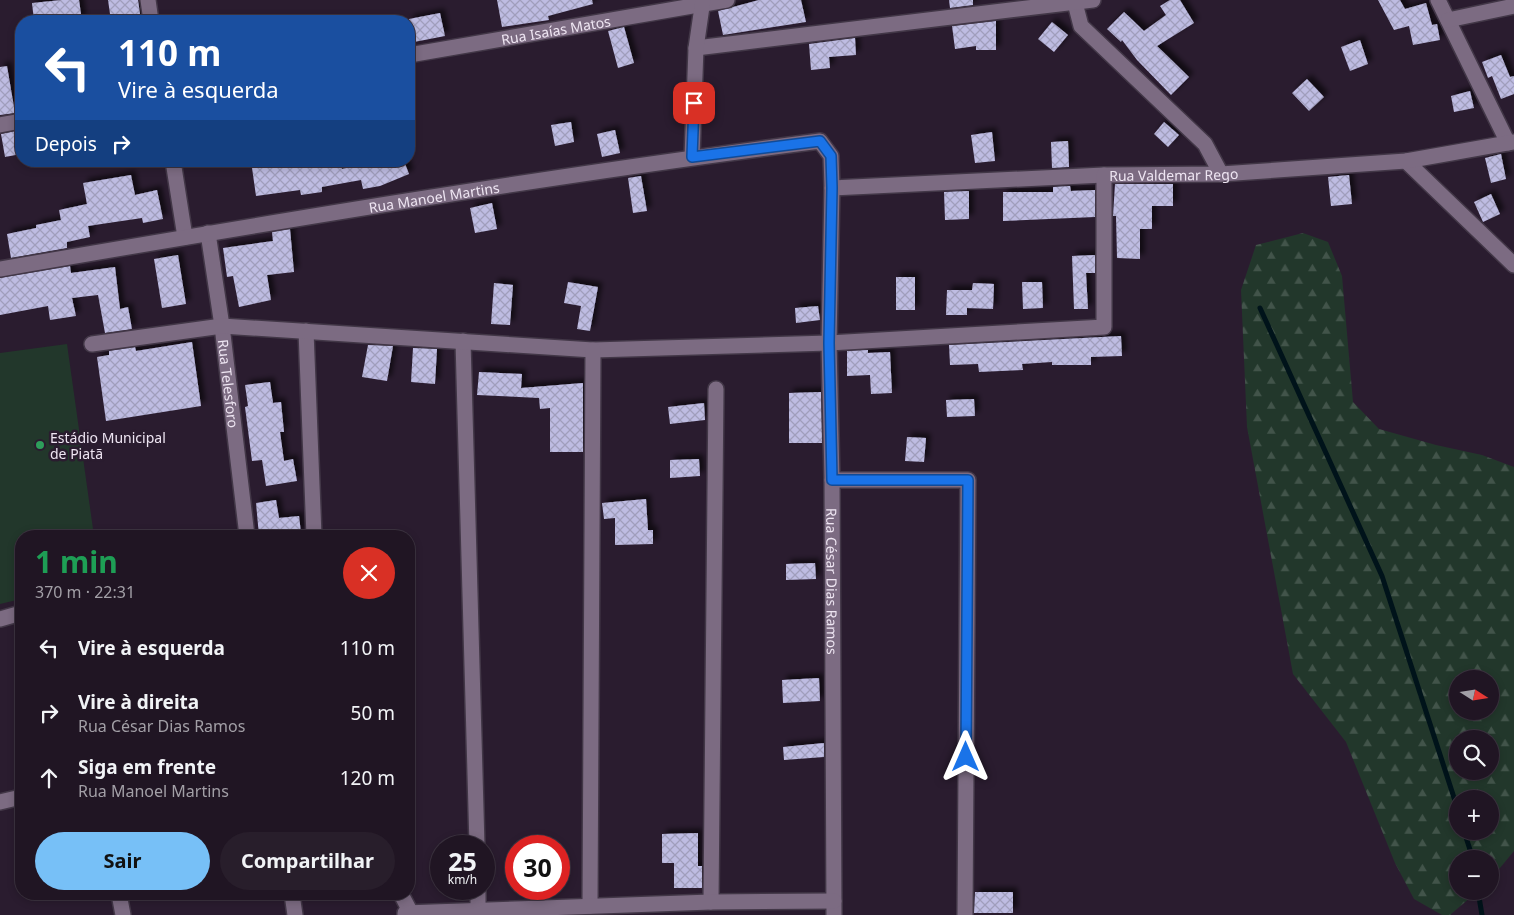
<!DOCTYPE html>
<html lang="pt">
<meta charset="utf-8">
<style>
body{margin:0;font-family:"Noto Sans",sans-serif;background:#281e2b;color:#f1f3f6;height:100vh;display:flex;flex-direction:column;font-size:19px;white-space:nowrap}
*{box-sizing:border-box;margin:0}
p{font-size:16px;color:#a29fa6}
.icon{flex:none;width:28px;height:28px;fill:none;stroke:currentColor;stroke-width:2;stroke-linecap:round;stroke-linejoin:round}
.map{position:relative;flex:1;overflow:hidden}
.sheet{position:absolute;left:15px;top:530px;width:400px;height:370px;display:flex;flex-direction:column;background:#201523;border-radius:20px;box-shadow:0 2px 8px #0003,0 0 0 1px #3d3441}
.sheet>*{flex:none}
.hud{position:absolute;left:15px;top:15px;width:400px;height:152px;border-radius:20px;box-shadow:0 2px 8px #0003,0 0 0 1px #3d3441;background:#1a4fa0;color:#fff;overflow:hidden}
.needle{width:32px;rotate:102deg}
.buttons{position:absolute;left:1449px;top:670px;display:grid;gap:10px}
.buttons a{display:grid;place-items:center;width:50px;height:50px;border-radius:50%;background:#201523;box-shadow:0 2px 8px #0003,0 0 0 1px #3d3441;font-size:25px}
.speed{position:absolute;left:430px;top:835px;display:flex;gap:10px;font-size:25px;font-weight:700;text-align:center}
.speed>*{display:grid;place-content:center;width:65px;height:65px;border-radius:50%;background:#201523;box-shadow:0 2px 8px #0003,0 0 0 1px #3d3441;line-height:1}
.speed small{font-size:12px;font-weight:400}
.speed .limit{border:8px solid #d22;background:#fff;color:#111}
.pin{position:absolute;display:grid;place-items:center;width:42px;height:42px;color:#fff;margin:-21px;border-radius:10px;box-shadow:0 2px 8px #0006}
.me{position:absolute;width:55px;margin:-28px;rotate:0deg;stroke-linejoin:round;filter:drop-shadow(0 0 4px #0008)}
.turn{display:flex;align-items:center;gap:18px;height:105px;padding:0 20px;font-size:22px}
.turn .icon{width:65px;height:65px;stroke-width:2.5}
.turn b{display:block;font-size:35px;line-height:42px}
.then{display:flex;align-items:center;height:48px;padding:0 20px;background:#0003;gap:10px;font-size:19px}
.round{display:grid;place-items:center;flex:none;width:52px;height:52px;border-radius:26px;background:#281e2b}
.headline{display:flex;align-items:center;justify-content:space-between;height:85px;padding:0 20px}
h1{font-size:30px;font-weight:700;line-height:38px;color:#1e9e55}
.action{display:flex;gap:10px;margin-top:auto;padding:10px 20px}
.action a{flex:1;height:58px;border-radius:30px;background:#77c0f7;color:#111;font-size:20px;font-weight:700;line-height:58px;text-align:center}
.action a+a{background:#281e2b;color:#f1f3f6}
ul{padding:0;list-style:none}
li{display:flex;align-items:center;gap:15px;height:65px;padding:0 20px}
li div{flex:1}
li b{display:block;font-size:19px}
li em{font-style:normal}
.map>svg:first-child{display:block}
.forest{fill:url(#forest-firs);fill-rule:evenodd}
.pitch{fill:#22372b}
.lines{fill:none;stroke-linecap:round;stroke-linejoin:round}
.stream{stroke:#00131a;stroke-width:5}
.building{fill:url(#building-cross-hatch);filter:url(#shadow)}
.minor-casing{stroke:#423747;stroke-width:18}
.minor{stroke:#7c6b82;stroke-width:15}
.route-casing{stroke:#114b97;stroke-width:12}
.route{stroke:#1a73e8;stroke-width:9}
.leisure-dot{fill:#2e9e5b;stroke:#2a1c2f;stroke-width:2}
.labels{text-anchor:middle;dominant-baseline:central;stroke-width:5;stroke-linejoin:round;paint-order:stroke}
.street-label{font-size:14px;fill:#eee5f2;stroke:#2a1c2f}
.poi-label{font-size:14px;fill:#eee5f2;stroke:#2a1c2f;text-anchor:start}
</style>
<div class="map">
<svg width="1514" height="915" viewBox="0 0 1514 915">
<defs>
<pattern id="forest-firs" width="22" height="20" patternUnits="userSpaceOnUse" patternTransform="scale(1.25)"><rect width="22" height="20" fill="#22372b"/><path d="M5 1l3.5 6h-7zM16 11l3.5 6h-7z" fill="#42544a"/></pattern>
<pattern id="building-cross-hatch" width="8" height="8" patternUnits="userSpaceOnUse" patternTransform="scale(1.25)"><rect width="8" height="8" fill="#bebce2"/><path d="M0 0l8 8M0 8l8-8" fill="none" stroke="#a09ebc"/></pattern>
<filter id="shadow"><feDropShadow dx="4.5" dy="-4.5" stdDeviation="2.5" flood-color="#0009"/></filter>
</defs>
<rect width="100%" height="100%" fill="#2a1c2f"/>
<path class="forest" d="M1303 233 1328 242 1342 276 1353 402 1379 429 1436 445 1482 455 1514 467V851L1490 880V859H1458V891H1478L1450 915H1442L1414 899 1395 863 1346 742 1293 674 1247 427 1241 290 1256 245ZM1458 679H1490V711H1458ZM1458 739H1490V771H1458ZM1458 799H1490V831H1458Z"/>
<path class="pitch" d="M67 344 94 536H21V599L0 604V353Z"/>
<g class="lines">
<path class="stream" d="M1260 308 1382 576 1458 810
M1464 831 1473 859
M1478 891 1482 915"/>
</g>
<path class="building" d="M62 0H79L82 21H34L32 3Z
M108 0H138L141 21H111Z
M497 0H592L593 4 548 16 549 20 502 27Z
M759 0H801L806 22 723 35 718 11Z
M949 0H973V5L950 8Z
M1170 0H1180L1194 23 1157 46 1189 77 1171 95 1137 60 1122 40 1121 42 1107 29 1124 12 1144 31 1166 15 1160 6Z
M1378 0H1400L1405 9 1426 3 1432 25 1437 24 1440 40 1413 45 1409 26 1394 30Z
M440 13 445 36 409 43V19Z
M996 21V50H976V46L955 49 952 26Z
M1052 22 1068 35 1054 52 1038 39Z
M624 27 634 63 618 68 608 31Z
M855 38 856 55 829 57 830 68 811 70 809 44Z
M1360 40 1368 64 1350 71 1341 47Z
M1501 55 1510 77 1514 76V94L1501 99 1492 76 1488 78 1482 62Z
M7 66 15 113 0 115V67Z
M1307 79 1324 97 1309 111 1292 93Z
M1470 91 1474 108 1454 112 1451 96Z
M571 122 574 142 555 146 551 125Z
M1164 122 1179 135 1168 147 1154 134Z
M21 130V154L5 157 1 134Z
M615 130 620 153 602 157 597 134Z
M992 132 995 161 975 163 971 135Z
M1068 141 1069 167 1052 168 1051 142Z
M1501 154 1506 179 1491 183 1485 158Z
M251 161H286L287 168 321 163 320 161H341L342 169 379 161H404L409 174 380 186 363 189 361 180 322 187V192L301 195 300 190 256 196Z
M131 175 135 195 157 190 163 219 143 223 142 218 88 226 90 237 67 242V248L11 258 7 234 36 228V225L61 220 59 210 87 204 83 183Z
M1349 175 1352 204 1331 206 1328 177Z
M641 176 647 211 633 213 628 178Z
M1115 184H1173V206H1152V229H1140V259L1117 258 1116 216H1113Z
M1070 186 1071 191 1095 190V217L1003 221V192H1053V187Z
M969 191V219L945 220 944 192Z
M1491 194 1500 214 1483 222 1474 202Z
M492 203 497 229 475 233 470 208Z
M290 229 294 272 267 275 271 300 239 307 233 276 227 277 223 248 273 241 272 232Z
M178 255 186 304 162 308 154 259Z
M1095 255V273H1086L1088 309H1074L1072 256Z
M70 266 71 273 115 267 120 309 128 307 132 329 105 333 98 295 72 298 76 316 50 320 48 306 0 315V278Z
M896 277H915V310H896Z
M568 282 598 287 590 331 577 329 581 306 564 303Z
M1022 282H1042L1043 308 1023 309Z
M494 283 513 285 510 325 491 324Z
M973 283 994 284 993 309 967 308V315H946L947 290H972Z
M818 306 820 320 796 323 795 308Z
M1121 336 1122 356 1091 357V365H1052V362L1022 364 1023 370 979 372 978 364 950 365 949 345Z
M192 342 201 406 106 421 97 357 109 355V351L135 347 136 351Z
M368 345 393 346 387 381 362 377Z
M413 348 437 349 435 384 411 382Z
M868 350V353L890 352 892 393 871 394 870 375 847 376V351Z
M479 372 522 374 521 388 583 383V452H550V408L540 409 539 398 477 395Z
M270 382 273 403 281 402 284 432H280L284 461 293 459 297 481 266 486 262 460 252 461 245 407 248 406 245 385Z
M821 392 822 443H789V393Z
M974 399 975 416 947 417 946 400Z
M704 403 705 420 670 424 668 407Z
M907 437 926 438 924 462 905 461Z
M699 459 700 476 670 478V460Z
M646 499 648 530H653V544L615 545V518L604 519 602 503Z
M276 500 279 518 299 516 301 533 259 536 256 503Z
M815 563 816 579 786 580V564Z
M819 678 820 701 783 703 782 680Z
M824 743V757L784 760 783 747Z
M698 833V866H702V888H674V863H662V834Z
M975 892H1013V913H974Z"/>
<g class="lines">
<defs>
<g id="minor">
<path d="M148 0 151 21"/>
<path d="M1438 0 1508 143"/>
<path d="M1075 3 1081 26 1205 144 1221 174"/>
<path d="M1448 20 1514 6"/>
<path d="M696 48 1093 0"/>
<path id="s1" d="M409 55 727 0"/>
<path d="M0 125 21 121"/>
<path d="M692 157 696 48 703 0"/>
<path d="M173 161 185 237"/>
<path d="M1406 161 1514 265"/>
<path id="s2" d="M832 188 1104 175 1221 174 1406 161 1514 142"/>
<path id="s3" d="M208 233 222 326 247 536"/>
<path id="s4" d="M0 269C273 222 546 176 820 141L831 156 832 188 829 343 832 480 834 915"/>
<path d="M306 331 314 536"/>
<path d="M463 341 477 846"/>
<path d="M92 344 222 326 593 350 829 343 1104 327V175"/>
<path d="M832 480H968L965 915"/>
<path d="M0 619 21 613"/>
<path d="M0 802 21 797"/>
<path d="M478 889V907"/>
<path d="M119 894 123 915"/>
<path d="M292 894 295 915"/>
<path d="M401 894 411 913"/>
<path d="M711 902 716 389"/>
<path d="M590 906 593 350"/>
<path d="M405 915V913L711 902 834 901"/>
</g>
</defs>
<use href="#minor" class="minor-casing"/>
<use href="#minor" class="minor"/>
</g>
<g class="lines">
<defs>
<path id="route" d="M694 103 692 157 820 141 831 156 832 188 829 343 832 480H968L966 757"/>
</defs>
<use href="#route" class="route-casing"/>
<use href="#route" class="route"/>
</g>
<circle class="leisure-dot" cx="40" cy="445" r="5"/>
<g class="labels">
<g class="street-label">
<text stroke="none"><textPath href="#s1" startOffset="149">Rua Isaías Matos</textPath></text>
<text stroke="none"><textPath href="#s2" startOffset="342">Rua Valdemar Rego</textPath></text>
<text stroke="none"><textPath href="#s4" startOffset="440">Rua Manoel Martins</textPath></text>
<text stroke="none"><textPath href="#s3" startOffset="152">Rua Telesforo</textPath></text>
<text stroke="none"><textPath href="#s4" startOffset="1274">Rua César Dias Ramos</textPath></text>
</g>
<g class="poi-label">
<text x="50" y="437">Estádio Municipal<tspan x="50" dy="16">de Piatã</tspan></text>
</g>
</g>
</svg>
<div class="buttons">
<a><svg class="needle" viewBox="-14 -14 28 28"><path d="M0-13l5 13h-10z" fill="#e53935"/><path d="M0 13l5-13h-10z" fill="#a29fa6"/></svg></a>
<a><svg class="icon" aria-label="search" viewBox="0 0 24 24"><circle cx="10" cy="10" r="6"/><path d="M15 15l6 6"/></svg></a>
<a>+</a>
<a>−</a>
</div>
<div class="speed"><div>25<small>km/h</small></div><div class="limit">30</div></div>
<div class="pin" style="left:694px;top:103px;background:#d93025"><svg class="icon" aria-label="arrive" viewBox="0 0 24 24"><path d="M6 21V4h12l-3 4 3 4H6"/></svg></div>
<svg class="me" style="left:966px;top:757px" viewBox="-20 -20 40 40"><path d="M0-17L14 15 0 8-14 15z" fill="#1a73e8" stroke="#fff" stroke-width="4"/></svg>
<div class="hud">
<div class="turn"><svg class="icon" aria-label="left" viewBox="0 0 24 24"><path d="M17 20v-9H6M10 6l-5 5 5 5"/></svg><div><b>110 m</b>Vire à esquerda</div></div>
<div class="then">Depois<svg class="icon" aria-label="right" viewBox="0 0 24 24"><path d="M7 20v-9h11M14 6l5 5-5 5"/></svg></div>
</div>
<section class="sheet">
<div class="headline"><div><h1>1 min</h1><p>370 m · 22:31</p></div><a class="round" style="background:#d93025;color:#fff"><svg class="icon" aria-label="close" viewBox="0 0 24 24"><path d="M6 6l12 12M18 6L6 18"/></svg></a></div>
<ul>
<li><svg class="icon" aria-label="left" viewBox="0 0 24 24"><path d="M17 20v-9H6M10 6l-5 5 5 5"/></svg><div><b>Vire à esquerda</b></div><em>110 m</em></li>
<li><svg class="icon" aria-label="right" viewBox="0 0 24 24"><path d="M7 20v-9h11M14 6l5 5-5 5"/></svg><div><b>Vire à direita</b><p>Rua César Dias Ramos</p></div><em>50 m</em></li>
<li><svg class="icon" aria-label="ahead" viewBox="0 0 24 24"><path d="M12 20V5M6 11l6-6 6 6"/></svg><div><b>Siga em frente</b><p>Rua Manoel Martins</p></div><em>120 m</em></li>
</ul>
<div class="action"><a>Sair</a><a>Compartilhar</a></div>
</section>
</div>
